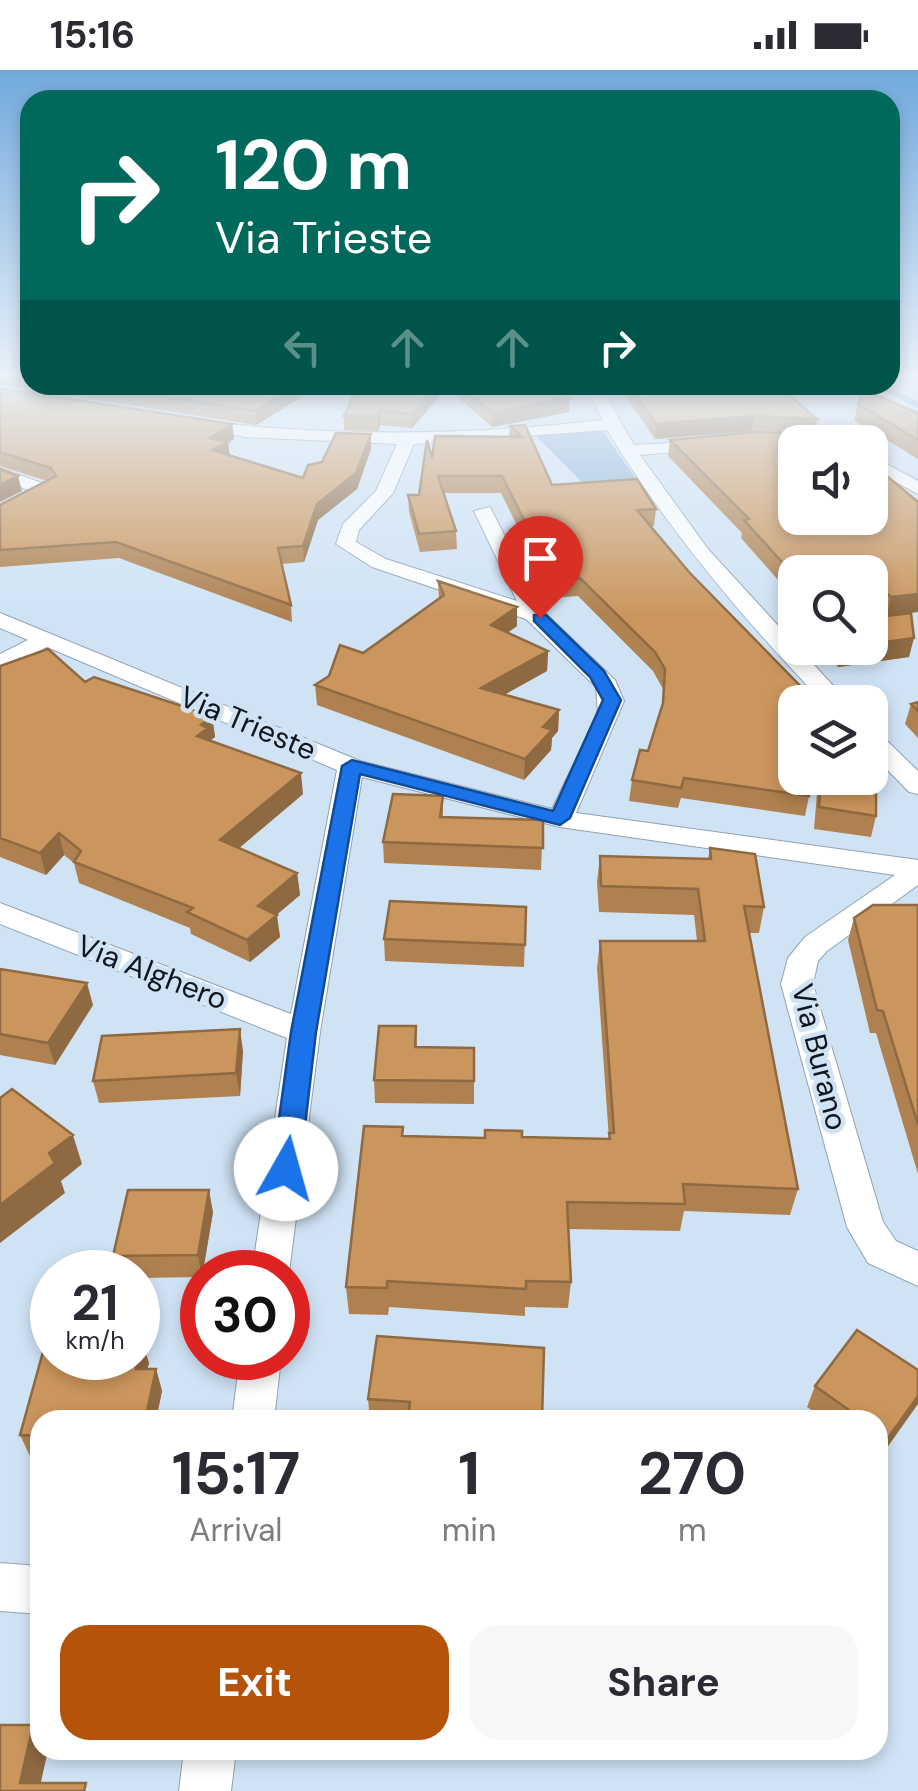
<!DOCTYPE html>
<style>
body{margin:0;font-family:"DM Sans",sans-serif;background:#f7f7f7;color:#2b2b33;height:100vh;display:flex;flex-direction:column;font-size:38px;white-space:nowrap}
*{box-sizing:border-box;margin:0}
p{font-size:32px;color:#7c7c81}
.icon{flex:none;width:55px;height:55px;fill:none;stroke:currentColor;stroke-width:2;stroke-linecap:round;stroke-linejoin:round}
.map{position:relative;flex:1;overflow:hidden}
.sheet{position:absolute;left:30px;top:1340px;width:858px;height:350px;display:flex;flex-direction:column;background:#fff;border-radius:30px;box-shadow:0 5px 15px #0003}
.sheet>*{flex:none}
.top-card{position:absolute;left:20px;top:20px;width:880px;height:305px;border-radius:30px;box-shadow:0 5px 15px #0003;background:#00695c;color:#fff;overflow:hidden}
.fabs{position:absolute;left:778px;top:355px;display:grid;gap:20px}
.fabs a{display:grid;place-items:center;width:110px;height:110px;border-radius:20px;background:#fff;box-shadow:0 5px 15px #0003;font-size:50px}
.speed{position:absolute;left:30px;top:1180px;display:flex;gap:20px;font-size:50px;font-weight:700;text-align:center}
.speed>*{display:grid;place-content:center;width:130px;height:130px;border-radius:50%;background:#fff;box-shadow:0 5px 15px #0003;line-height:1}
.speed small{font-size:25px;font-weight:400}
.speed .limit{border:15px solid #d22;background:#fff;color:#111}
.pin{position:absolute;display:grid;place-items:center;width:85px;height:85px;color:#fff;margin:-102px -42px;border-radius:50% 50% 50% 0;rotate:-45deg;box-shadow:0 0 10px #0007}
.pin .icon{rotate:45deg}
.me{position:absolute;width:110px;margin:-55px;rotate:7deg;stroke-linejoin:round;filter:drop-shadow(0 0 8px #0008)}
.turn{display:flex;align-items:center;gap:35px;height:210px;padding:0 30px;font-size:45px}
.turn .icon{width:130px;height:130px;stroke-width:2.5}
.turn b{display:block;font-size:70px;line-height:85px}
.lanes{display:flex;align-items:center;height:95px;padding:0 30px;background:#0003;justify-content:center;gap:50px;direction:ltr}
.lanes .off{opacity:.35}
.eta{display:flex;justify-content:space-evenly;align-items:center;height:170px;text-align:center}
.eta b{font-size:60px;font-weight:700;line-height:70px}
.cta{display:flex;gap:20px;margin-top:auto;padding:20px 30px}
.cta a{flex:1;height:115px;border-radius:30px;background:#b45309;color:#fff;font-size:40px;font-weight:700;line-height:115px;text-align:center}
.cta a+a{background:#f7f7f7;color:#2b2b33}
.status{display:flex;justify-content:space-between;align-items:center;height:70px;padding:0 50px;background:#fff;direction:ltr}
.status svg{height:28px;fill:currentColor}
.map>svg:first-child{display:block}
.green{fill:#8cb3d6}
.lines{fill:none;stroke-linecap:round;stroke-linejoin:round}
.stream{stroke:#5f99cc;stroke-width:6}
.street-casing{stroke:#90a2b3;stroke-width:2}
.street{fill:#fff;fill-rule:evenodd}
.wall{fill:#af8150}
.shaded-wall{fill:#8e6941}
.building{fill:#cb965d;stroke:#8e6941;stroke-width:2.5}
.route{fill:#1a73e8;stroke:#114b97;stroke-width:2.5}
.labels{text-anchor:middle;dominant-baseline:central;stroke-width:9;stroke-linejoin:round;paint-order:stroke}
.street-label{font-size:30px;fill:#10161c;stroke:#d0e3f5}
</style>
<div class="status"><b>15:16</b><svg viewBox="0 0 49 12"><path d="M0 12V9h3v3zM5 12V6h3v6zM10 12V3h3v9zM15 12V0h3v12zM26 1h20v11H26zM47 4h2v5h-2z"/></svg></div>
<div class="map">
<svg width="918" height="1721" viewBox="0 0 918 1721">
<rect width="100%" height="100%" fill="#d0e3f5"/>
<path class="green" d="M602 360 641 416 591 421 535 365Z"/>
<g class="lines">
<path class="stream" d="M879 315 918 335"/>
<defs>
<path id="street" d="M584 315H600L634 375 717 370V378L711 379 640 385 708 479 848 632H823C742 548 668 460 607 360L414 374 393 423 359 460 356 472 386 489 517 531 474 441 490 437 543 541 615 610 624 631 576 743 918 790V815L827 881 818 891 813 914 883 1152 896 1171 918 1181V1216L868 1193 847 1157 781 914 788 888 805 867 895 805 560 757 362 707 320 962 288 1210V1202H252L287 968 0 854V833L291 944 337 700 47 577 0 600V584L28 570 0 558V543L360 691 552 739 598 644 596 617 526 549 372 497 336 474 343 454 376 421 397 374 245 367 184 355 192 350C330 367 465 366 603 350Z
M870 385 918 411V424L870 398Z
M0 398 53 417 56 421 0 449V436L31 421 0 409Z
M870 661 879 663 918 701V724L909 722 870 682Z
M240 1288H281L274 1350H232Z
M0 1493 40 1496V1544L0 1541Z
M184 1680H236L231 1721H179Z"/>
</defs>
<use href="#street" class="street-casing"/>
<use href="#street" class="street"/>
</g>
<path class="wall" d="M0 305H30V315H321L256 355 0 315Z
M363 315H553L569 342 492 357 447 318 412 358 380 355 378 361 344 360V346Z
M618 315H778L817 349 816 358 870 448 911 543 909 587 838 597 819 578H870L886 546 870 531V502H795V519L787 520 741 468 742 463 668 386 670 370 798 363 752 361 655 369Z
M0 318 232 354 234 369 228 372 230 386 303 408 322 392 371 364V379L357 419 318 450 304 492 282 494 291 535 292 552 119 488 0 497V435L47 411 0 396Z
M858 334 918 343V389L854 350Z
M525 355 552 415 656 439 654 456H650L809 726 805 746 681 728 678 738 629 731 632 710 648 681 662 638 663 619 653 601 578 526 553 528 501 423H444L456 461 457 479 420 482 409 442 408 425H419L432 388 509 366 510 356Z
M438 511 517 537V556L507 563 548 581 547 601 504 625 559 640 558 661 552 668 551 680 524 710 317 635 315 615 363 583 439 529Z
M0 596 85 612 212 646 215 667 210 671 303 724 239 778 297 803 300 825 276 845 280 867 250 892 191 864 190 858 79 813 74 793 64 785 46 805 0 787Z
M918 632V668L905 654 911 634Z
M820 708H859L876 746 871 767 814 759 817 723Z
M443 726V747L543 750 541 800 384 793 383 772Z
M710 778 764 837 759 863H749L798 1119 790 1145 684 1141 680 1161 568 1159 571 1212 568 1238 525 1237V1246L389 1237 388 1245 349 1244 346 1217 403 1066 609 1069 597 898 600 871H697L694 845 599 842 597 812 600 786 708 789Z
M918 835V1104L876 963H870L848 870 854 848Z
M526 837 524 897 385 891 384 869Z
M0 899 93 935 55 995 0 985Z
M416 956 417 977 474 978V1034L375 1033 374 1010Z
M243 981 240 1026 99 1033 93 1011Z
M213 1142 202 1207 138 1208V1202H118L113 1186Z
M377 1266 542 1350H370L368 1329Z
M46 1271H52V1288H138V1272H142L149 1293 147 1299H156L162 1321 156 1350H40V1386H30L20 1365Z
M918 1300 879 1389 878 1388V1350H825L807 1337 815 1316Z"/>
<path class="shaded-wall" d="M297 315H321L256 355 255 341Z
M437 315H447V318L412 358V344Z
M570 328 569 342 492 357V342Z
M380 340V355L378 361 377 346Z
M754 346 752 361 655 369 656 354Z
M232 354 234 369 228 372 230 387 214 395 210 368Z
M371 364V379L357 419 318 450 304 492 303 476 317 434Z
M18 406 22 421 0 432V415Z
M854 494 852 502H795V519L787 520 790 501Z
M918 524V542L887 546 891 527Z
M517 537V556L491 575V555Z
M914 568 909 587 838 597 842 578H870V574Z
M548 581 547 601 480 638 481 618Z
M559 640 558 661 552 668 551 680 524 710 525 689 543 657Z
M212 646 215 667 210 670 197 666 201 655Z
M301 703 303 724 224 791 220 770Z
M59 763 64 785 46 805 40 783Z
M297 803 300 825 261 858 258 836Z
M277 845 280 867 250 892 247 870Z
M87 913 93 935 55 995 48 973Z
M240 959 243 981 240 1026 236 1003Z
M73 1065 82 1094 61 1111 65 1123 0 1173V1135L49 1083Z
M209 1120 213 1142 202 1207 198 1185Z
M142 1272 149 1293 142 1321 136 1299Z
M156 1299 162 1321 156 1350H147L146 1346Z
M918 1326V1334L879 1389 888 1368Z
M33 1655 40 1667V1680H48L39 1721 20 1713Z"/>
<path class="building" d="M90 315H297L255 341Z
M363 315H437L412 344 380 340 377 346H344L355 322Z
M460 315H553L570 328 492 342Z
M629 315H778L817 349 754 346 656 354Z
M0 318 232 354 210 368 228 372 212 380 303 408 308 395 322 392 336 363 371 364 356 403 317 434 303 476 278 478 291 535 116 472 0 480V435L56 406 51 398 0 382Z
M865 320 918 343V370L858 334Z
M525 355 552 415 637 409 656 439 637 440 689 502 816 632H795V708H811L809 726 684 708 681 718 632 710 640 680 648 681 663 633 665 599 655 582 580 508 554 510 502 406H438L456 461 419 464 408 425H419L427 370 432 388 435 366 522 367 510 356Z
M828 356 847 372H795V448H870V392L918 432V524L891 527 870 508V502H863L854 494 790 501 744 450 749 449 670 370 755 362 798 364 802 359Z
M0 399 18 406 0 415Z
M438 511 517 537 491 555 548 581 481 618 559 640 543 657 552 660 525 689 315 615 329 606 340 575 363 583 444 525Z
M911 543 914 568 870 574V548Z
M48 579 85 612 94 607 212 646 201 655 208 658 197 666 301 703 220 770 297 803 258 836 277 845 247 870 187 842 193 838 74 792 81 781 59 763 40 783 0 768V596Z
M918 632V641L911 634Z
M821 708H859L876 710V746L819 737Z
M393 724 443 726 440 747 543 750V778L383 772Z
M710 778 755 784 764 837 744 836 798 1119 683 1114 685 1134 567 1132 571 1212 526 1211V1219L387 1211V1218L346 1217 364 1056 403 1057 402 1066 485 1068V1060L522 1061V1067L610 1069 609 1063H614L600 871H705L698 819 601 816 600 786 711 789Z
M390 831 526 837 525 875 384 869Z
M873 835H918V1055L883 941 877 940 854 848Z
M0 899 87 913 48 973 0 964Z
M379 956H416L415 977 474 978V1011L374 1010Z
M240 959 236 1003 93 1011 102 966Z
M12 1019 73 1065 49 1083 55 1093 0 1135V1028Z
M128 1120H209L198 1185 113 1186Z
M857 1260 918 1300V1326L888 1368 878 1360V1350H863L815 1316Z
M377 1266 544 1278 542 1350H408L410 1332 368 1329Z
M46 1271H52V1288H138V1272H142L136 1299H156L146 1346H105L104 1350H40V1366L20 1365Z
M0 1655H33L20 1713H86L84 1721H0Z"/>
<linearGradient id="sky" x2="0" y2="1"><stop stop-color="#71a9dd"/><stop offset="0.56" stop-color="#eaf2fa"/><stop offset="1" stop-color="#eaf2fa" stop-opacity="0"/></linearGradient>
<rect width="918" height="546" fill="url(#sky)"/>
<path class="route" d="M534 545H546L604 601 621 630 570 748 560 755 360 704 316 962 300 1099 295 1107H276L272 1099 291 962 342 696 352 690 553 741 603 630 590 607 534 551Z"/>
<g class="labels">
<g class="street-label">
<text transform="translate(248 653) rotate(23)">Via Trieste</text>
<text transform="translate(152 902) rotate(21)">Via Alghero</text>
<text transform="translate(820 987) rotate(76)">Via Burano</text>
</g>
</g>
</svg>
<div class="fabs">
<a><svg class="icon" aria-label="sound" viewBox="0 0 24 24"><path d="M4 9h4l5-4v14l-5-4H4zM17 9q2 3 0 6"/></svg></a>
<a><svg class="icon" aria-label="search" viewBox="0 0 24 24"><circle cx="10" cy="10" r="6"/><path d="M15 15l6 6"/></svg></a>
<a><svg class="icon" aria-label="layers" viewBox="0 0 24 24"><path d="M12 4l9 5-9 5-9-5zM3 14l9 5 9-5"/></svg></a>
</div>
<div class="speed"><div>21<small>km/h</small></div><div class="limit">30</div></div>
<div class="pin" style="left:540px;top:548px;background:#d93025"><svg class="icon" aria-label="arrive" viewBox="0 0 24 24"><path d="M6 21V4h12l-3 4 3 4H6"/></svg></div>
<svg class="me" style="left:286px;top:1099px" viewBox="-20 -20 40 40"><circle r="19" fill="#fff"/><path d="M0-13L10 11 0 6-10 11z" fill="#1a73e8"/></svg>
<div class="top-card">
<div class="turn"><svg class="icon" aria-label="right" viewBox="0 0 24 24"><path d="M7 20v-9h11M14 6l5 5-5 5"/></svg><div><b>120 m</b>Via Trieste</div></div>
<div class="lanes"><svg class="icon off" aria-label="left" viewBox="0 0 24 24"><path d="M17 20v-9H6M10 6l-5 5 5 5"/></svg><svg class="icon off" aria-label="ahead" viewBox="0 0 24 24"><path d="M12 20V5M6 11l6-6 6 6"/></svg><svg class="icon off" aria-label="ahead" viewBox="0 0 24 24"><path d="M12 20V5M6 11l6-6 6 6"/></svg><svg class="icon" aria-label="right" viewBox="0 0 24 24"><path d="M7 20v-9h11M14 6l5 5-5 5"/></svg></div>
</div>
<section class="sheet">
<div class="eta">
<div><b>15:17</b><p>Arrival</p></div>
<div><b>1</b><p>min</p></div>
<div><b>270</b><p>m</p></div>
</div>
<div class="cta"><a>Exit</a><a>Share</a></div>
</section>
</div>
